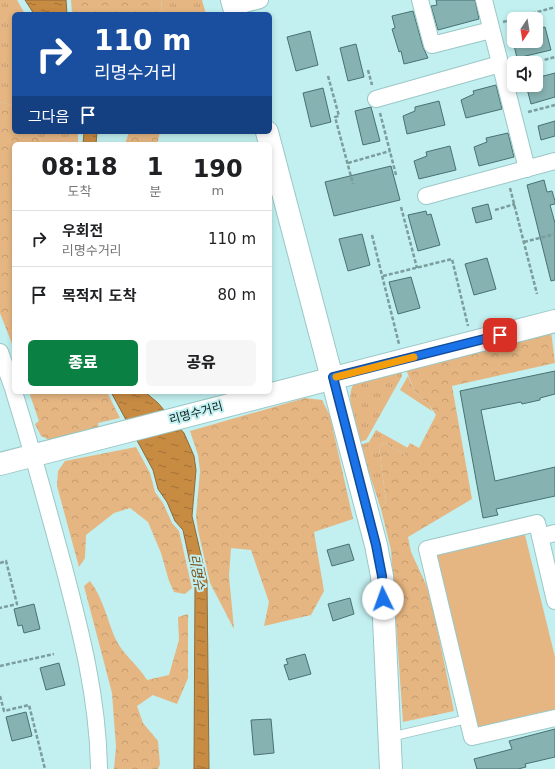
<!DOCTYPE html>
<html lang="ko">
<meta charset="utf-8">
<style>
body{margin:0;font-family:"DejaVu Sans","Noto Sans KR",sans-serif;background:#f6f6f6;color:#202124;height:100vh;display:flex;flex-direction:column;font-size:15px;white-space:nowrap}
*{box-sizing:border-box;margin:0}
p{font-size:13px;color:#757577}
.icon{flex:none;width:22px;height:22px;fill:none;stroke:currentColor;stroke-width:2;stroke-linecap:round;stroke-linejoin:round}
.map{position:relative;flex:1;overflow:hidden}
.side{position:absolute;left:12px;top:142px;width:260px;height:252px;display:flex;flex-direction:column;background:#fff;border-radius:6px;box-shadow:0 2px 6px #0003}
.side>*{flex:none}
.top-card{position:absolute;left:12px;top:12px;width:260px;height:122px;border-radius:6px;box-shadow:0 2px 6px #0003;background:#1a4fa0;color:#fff;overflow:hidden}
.needle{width:26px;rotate:192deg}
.buttons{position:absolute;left:507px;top:12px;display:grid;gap:8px}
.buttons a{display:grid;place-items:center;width:36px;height:36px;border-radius:6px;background:#fff;box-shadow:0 2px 6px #0003;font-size:20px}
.pin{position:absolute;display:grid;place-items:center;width:34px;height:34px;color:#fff;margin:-17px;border-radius:8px;box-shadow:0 2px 6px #0006}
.me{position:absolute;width:44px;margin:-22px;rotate:357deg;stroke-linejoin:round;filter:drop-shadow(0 0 3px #0008)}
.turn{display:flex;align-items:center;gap:14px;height:84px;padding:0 16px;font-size:18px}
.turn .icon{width:52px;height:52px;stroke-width:2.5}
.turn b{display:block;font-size:28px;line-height:34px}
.then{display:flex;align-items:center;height:38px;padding:0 16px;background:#0003;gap:8px;font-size:15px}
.eta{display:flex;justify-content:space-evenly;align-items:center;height:68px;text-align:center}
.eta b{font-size:24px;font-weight:800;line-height:28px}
.button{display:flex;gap:8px;margin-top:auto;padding:8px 16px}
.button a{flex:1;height:46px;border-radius:6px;background:#0b8043;color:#fff;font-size:16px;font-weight:800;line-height:46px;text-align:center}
.button a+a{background:#f6f6f6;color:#202124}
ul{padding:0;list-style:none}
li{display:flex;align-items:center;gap:12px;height:56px;padding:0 16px;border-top:1px solid #e0e0e0}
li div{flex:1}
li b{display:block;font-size:15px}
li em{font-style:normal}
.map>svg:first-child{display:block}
.grass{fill:url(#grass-tufts)}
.forest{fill:url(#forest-crowns)}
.pitch{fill:#e6b682}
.water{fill:url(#water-ripples);stroke:#906b38}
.building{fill:#86b2b2;stroke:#487172}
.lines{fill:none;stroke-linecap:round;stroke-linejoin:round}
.lane-casing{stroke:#9bc7c7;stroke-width:10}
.street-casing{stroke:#9bc7c7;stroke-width:18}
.secondary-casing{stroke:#9bc7c7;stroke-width:24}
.path{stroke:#7b9d9d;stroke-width:2.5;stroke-dasharray:4 2;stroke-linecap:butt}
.lane{stroke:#fff;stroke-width:8}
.street{stroke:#fff;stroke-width:16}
.secondary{stroke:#fff;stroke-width:22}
.route-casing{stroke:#114b97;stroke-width:10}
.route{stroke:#1a73e8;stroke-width:7}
.slow{stroke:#f59e0b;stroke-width:7}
.labels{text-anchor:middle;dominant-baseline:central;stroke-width:4;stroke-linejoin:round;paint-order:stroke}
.street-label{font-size:12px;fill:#0e1f1f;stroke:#c2efef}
.water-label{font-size:13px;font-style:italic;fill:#754c16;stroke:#c2efef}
</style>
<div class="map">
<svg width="555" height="769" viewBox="0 0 555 769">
<defs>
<pattern id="grass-tufts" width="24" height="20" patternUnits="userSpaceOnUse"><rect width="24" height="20" fill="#e6b682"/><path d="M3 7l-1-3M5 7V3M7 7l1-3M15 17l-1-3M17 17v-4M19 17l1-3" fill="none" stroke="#c49c70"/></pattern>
<pattern id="forest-crowns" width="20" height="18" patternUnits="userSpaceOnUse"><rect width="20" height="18" fill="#e6b682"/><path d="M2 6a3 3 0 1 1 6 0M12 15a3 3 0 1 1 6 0" fill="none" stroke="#c49c70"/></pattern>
<pattern id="water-ripples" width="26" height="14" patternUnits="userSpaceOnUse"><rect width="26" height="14" fill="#c88b42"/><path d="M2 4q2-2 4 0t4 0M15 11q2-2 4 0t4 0" fill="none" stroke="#a17137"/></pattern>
</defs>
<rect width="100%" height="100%" fill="#c2efef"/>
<path class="grass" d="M0 0H17L25 14H14V106L0 102Z
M162 0H202L206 14H162L161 8Z
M36 132H78V144H42Z
M400 368 402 376 366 440 359 442C356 426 343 394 356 381Z
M408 376 415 392 430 406 432 411 400 390Z
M376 430 408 448 404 454 384 443 379 447 386 501 381 509 360 445 369 442Z"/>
<path class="forest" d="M71 0H162L161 8 162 14H72Z
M0 102 14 106V132H36L42 144H14V349L0 313Z
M129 132H160L157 144H125Z
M551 331 555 363 452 386 472 499 408 537 411 552 430 593 454 711 403 722 391 550 381 509 386 501 379 447 384 443 404 454 410 443 419 448 436 415 430 406 415 392 405 367Z
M29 392H107L120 418 98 423 99 429 54 442 41 436 35 424 39 421Z
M305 398 322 400 330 416 353 519 314 532 324 591 311 615 264 626 269 602 251 550 231 548 229 576 234 629 210 583 198 530 196 517 200 471 198 455 190 431Z
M136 447 150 473 155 492 163 503 172 523 179 531 192 588 185 594 174 592 169 581 161 553 148 522 130 508 114 513 86 535 85 558 79 567 57 486 58 471 65 461Z
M90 581C103 598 107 619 115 638 123 655 138 665 147 680L169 675 179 640 178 617 188 614V678L177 704 153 695 137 706 143 723 158 741 160 764 158 769H114L116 747 112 693 84 586Z"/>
<path class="pitch" d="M524 531 555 657V714L479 733 434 554Z"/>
<path class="water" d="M25 0H66L67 14H34Z
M84 132H97L96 144H83Z
M111 392H145L158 403 184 433 194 456 196 470 192 516 207 581 209 769H194L195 587 186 544 183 530 175 521 167 502 158 489 153 470Z"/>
<path class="building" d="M436 0H475L479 19 438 30 431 6 437 5Z
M413 11 423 47 428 58 404 64 401 51 399 52 392 29 395 28 392 16Z
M545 27 551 50 517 58 513 41H536V29Z
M310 31 318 65 296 71 287 37Z
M356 44 364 77 348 81 340 48Z
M555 73V97L531 104 526 85H536V78Z
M496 85 502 109 466 118 461 100 474 94 473 91Z
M323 88 331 122 311 127 303 93Z
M439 101 445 125 407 134 403 116 415 111V107Z
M371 107 380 141 363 145 355 111Z
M555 121V136L541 140 538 126Z
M508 133 514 157 479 166 474 147 487 142 486 138Z
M450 146 456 170 419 179 414 161 427 156 426 152Z
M391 166 400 200 334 216 325 182Z
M544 180 547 192 552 191 555 201V204L550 205 555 223V280L551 281 527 185Z
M488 204 492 219 476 223 472 208Z
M426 211 427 215 431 214 440 245 418 251 408 215Z
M362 234 370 265 348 271 339 239Z
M487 258 496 289 474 295 465 264Z
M411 277 420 308 398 314 389 282Z
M555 371V394L540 398V400L522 404 521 402 481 410 495 481 555 467V496L496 509 498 515 483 518 460 391Z
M349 544 354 560 332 566 327 550Z
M350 598 354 614 333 621 328 604Z
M34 604 40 629 24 633 22 625 18 626 14 609Z
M305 654 311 674 289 680 284 665 288 664 286 659Z
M59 663 65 685 46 690 40 668Z
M26 712 32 736 12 741 6 717Z
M271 719 274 753 254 755 251 720Z
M555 729V757L525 764 526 767 518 769H477L474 759 512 749 509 741Z"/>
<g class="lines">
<defs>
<path id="lane" d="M390 737 467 719"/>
<path id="street" d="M420 0 432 45 491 30
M484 0 527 169
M234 7 260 0
M376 99 500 64
M426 196 555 161
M0 352 14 391
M14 392C32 449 47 506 63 564 81 632 98 698 99 769
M540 537 555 533
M555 601 537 523 427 549 472 737 555 718"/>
<path id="secondary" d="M232 0 236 14
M267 132 376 545 382 576 391 769
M0 464 555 321"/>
</defs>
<use href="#lane" class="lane-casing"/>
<use href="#street" class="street-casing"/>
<use href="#secondary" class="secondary-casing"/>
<path class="path" d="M503 22 555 7
M533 63 555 57
M368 70 372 85
M328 76 339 116 335 117 353 184
M528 112 555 105
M380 113 396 175
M348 163 390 151
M510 188 537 294
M401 207 417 268
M495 210 515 204
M372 235 399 344
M524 242 555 234
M383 276 452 259 468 326
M0 563 6 561 17 604 0 608
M0 666 54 654
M0 696 4 711 29 705 45 769"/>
<use href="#lane" class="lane"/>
<use href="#street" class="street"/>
<use href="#secondary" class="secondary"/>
</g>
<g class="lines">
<defs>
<path id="route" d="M383 599 382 576 376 545 333 377 500 335"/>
</defs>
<use href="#route" class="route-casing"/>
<use href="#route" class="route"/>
<path class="slow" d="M336 377 414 357"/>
</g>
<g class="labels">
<g class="street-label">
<text transform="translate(196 413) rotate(-15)">리명수거리</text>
</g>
<g class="water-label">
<text transform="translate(197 572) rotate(80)">리명수</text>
</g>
</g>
</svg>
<div class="buttons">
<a><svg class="needle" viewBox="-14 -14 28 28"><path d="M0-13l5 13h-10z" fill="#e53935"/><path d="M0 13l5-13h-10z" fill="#757577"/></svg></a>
<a><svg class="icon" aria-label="sound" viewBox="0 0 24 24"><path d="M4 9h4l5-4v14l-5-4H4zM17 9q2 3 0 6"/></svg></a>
</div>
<div class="pin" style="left:500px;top:335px;background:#d93025"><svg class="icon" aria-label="arrive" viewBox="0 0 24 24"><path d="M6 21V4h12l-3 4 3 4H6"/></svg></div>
<svg class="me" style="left:383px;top:599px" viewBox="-20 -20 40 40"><circle r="19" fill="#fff"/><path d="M0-13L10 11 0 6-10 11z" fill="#1a73e8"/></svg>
<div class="top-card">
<div class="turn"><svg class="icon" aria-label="right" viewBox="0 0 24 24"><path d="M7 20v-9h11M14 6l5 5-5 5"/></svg><div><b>110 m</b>리명수거리</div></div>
<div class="then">그다음<svg class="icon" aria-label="arrive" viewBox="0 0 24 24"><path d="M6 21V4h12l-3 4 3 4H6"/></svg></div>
</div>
<section class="side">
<div class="eta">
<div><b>08:18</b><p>도착</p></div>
<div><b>1</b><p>분</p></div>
<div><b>190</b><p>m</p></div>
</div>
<ul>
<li><svg class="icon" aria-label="right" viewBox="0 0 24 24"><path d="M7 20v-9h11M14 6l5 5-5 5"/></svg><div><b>우회전</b><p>리명수거리</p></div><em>110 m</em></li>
<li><svg class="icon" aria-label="arrive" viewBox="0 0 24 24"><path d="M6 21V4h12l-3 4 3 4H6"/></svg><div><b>목적지 도착</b></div><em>80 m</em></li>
</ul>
<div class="button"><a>종료</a><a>공유</a></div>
</section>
</div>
